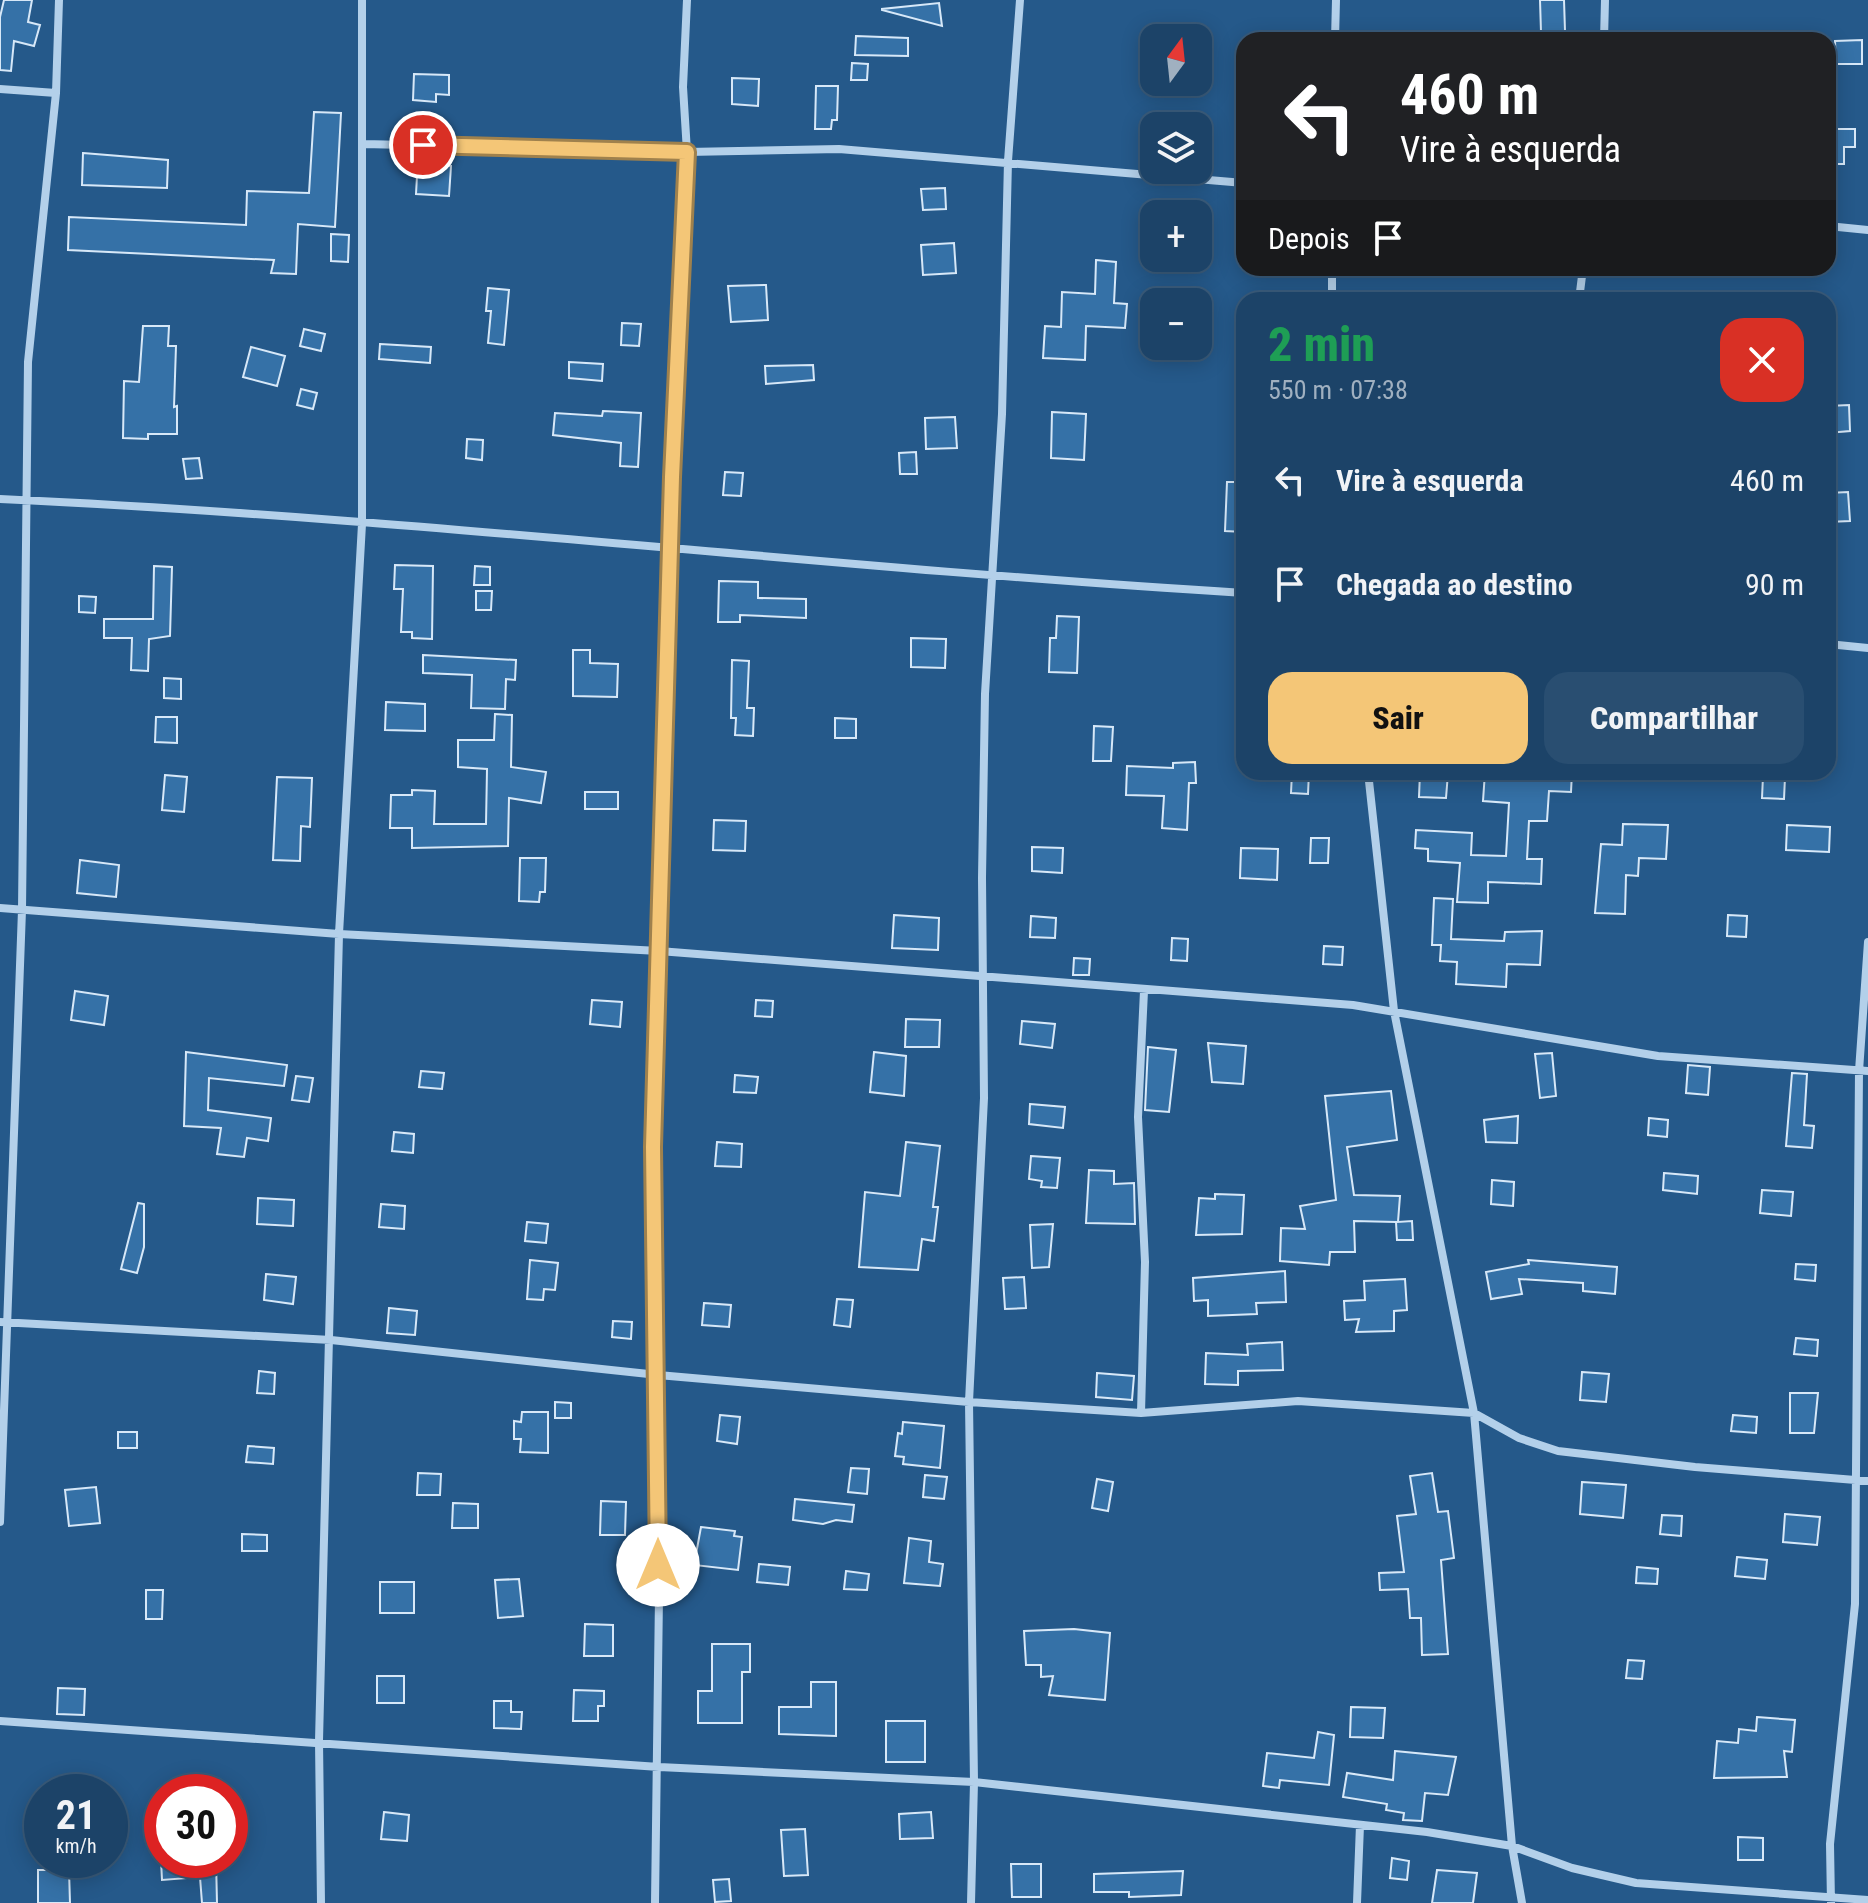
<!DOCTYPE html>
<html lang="pt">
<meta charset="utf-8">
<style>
body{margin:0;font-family:"Roboto Condensed",sans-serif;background:#294e71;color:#f1f3f6;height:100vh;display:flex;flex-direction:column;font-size:30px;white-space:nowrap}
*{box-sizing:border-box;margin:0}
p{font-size:26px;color:#a0b0c0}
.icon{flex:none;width:44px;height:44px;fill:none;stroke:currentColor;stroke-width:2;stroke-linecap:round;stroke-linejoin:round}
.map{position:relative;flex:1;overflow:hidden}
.side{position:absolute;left:1236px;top:292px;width:600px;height:488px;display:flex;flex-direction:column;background:#1c4368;border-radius:24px;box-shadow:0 4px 20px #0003,0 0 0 2px #3a5c7c}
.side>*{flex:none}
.banner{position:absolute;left:1236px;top:32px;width:600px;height:244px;border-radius:24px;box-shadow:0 4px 20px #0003,0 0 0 2px #3a5c7c;background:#202124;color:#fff;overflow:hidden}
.needle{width:52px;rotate:15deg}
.tools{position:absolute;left:1140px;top:24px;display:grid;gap:16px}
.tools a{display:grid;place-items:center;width:72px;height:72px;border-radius:16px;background:#1c4368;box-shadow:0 4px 20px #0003,0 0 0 2px #3a5c7c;font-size:40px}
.speed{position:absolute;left:24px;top:1774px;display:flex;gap:16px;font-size:40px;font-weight:700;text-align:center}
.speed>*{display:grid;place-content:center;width:104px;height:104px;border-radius:50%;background:#1c4368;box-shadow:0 4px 20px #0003,0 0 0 2px #3a5c7c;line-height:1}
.speed small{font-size:20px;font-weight:400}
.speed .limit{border:12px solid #d22;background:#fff;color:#111}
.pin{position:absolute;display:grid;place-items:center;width:68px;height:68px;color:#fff;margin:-34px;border:4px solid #fff;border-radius:50%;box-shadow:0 2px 8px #0007}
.me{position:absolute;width:88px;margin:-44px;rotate:0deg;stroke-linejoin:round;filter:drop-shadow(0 0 6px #0008)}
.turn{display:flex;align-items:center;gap:28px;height:168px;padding:0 32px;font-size:36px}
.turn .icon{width:104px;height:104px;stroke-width:2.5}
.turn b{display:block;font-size:56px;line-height:68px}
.then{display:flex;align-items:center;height:76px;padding:0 32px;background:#0003;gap:16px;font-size:30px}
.round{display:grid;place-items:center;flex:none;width:84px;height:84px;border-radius:24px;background:#294e71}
.head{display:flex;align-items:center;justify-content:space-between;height:136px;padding:0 32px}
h1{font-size:48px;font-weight:800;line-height:60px;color:#1e9e55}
.cta{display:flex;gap:16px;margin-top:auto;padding:16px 32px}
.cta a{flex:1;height:92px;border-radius:24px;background:#f4c677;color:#111;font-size:32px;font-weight:800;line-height:92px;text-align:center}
.cta a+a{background:#294e71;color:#f1f3f6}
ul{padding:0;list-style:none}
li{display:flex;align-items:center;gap:24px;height:104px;padding:0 32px}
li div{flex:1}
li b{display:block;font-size:30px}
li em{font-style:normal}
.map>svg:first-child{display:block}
.building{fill:#3571a7;stroke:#d7e8f8;stroke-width:2}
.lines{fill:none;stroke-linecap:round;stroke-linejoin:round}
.minor{stroke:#b3d0ea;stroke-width:8}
.route-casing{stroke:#9f814d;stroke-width:20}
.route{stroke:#f4c677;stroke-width:14}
</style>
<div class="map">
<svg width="1868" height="1903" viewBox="0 0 1868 1903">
<rect width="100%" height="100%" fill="#25598a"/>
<path class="building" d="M4 0H32L28 22 40 25 34 46 14 41 11 71 0 70V17Z
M1540 0H1564L1565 31 1541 32Z
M939 3 942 26 882 10V9Z
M856 36 908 38V56L855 55Z
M1862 40V64H1836L1835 41Z
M852 63 868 64 867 80H851Z
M414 74 449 75V95L436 94V102L413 100Z
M732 78 759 79 758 106 732 104Z
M816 86H838L837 120H832L831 129H815Z
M314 112 341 113 335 227 298 224 296 274 271 273 274 260 68 250 69 217 246 225 247 191 309 193Z
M1828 129H1855V147H1844V164H1828Z
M83 153 168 160 167 188 82 185Z
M424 164 451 166 449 196 416 194 417 176H423Z
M945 188 946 209 923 210 921 189Z
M331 234 349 235 348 262 331 261Z
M954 243 956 273 923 275 921 245Z
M1096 260 1116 262 1114 303 1127 304 1125 328 1086 326 1085 360 1043 358 1045 326 1061 327 1062 292 1095 294Z
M766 285 768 320 731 322 728 286Z
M488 288 509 290 504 345 488 343 491 311H486Z
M622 323 641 324 639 346 621 345Z
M143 326H169L168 346H176L174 407 177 406V434H148V439L123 438 124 381 139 382Z
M304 329 325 334 321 351 300 346Z
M380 344 431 347 430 363 379 359Z
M251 347 285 356 277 386 243 377Z
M569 362 603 364 602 381 569 378Z
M813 365 814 380 766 384 765 366Z
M301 389 317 393 313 409 297 405Z
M1849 405 1850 431 1828 433V406Z
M603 411 641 413 638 467 620 466 621 443 553 435 555 413 602 416Z
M1052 412 1086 414 1084 460 1051 458Z
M955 417 957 448 926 449 925 418Z
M467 439 483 440 482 460 466 458Z
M916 452 917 474H900L899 453Z
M199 458 202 478 186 479 183 459Z
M725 472 743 473 741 496 723 495Z
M1227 482H1244V532L1225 531Z
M1848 492 1850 521 1828 522V493Z
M395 565 433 566 432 639 412 638V632H401L403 589H394Z
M154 566 172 567 170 636 149 639 148 671 131 670 132 638H104V619H153Z
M475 566 490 567V585H474Z
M719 581 758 582V598L806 599V618L740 615V622H718Z
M476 591H492L491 610H476Z
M79 596 96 597 95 613 79 612Z
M1057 616 1079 617 1077 673 1049 672 1050 638H1056Z
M911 638 946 639 945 668 911 667Z
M573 650H590V663L618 664 617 697 573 696Z
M423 655 516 660 515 680 506 679 505 709 471 708 472 675 423 673Z
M732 660 749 661 747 708H754L753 736 735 735 736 718H731Z
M164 678 181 679V699L164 698Z
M386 702 425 704V731L385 730Z
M495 714 512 715 511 767 546 772 541 803 509 798 508 846 412 848V828H390L391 795H412V790L435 791 434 824H486L487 769 458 767V740H494Z
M156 717H177V743L155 742Z
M835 718 856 719V738H835Z
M1094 726 1113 727 1111 761H1093Z
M1195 762 1196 783H1189L1187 830 1162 828 1164 796 1126 795 1127 766 1173 768V763Z
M1292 772H1309L1308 794 1291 793Z
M1420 772 1448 773 1446 798 1419 797Z
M1485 772H1572L1571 792 1549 791 1547 821H1529L1527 859H1542L1541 884 1488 882V903L1457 902 1460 863 1428 861V849L1415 848 1416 830 1472 833 1471 855 1506 856 1509 803 1483 801Z
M165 775 187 777 184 812 162 810Z
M1763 776 1785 777 1784 799 1762 798Z
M277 777 312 778 310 827 301 826 300 861 273 860Z
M585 792H618V809H585Z
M714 820 746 821 745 851 713 850Z
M1623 824 1668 825 1666 859 1639 858 1638 876 1626 875 1625 914 1595 913 1601 844 1622 845Z
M1787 825 1830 827 1829 852 1786 850Z
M1311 838H1329L1328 863H1310Z
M1032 847 1063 848 1062 873 1032 871Z
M1241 848 1278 849 1277 880 1240 878Z
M520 858H546L545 892H540L539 902 519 901Z
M80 860 119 865 116 897 77 893Z
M1434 898 1453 899 1451 939 1504 941 1505 932 1542 931 1540 965 1507 964 1506 987 1456 984 1457 962 1440 961 1441 945H1432Z
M894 915 939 918 938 950 892 948Z
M1728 915 1747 916 1746 937 1727 936Z
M1031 916 1056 918 1055 938 1030 937Z
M1172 938 1188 939 1187 961 1171 960Z
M1324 946 1343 947 1342 965 1323 964Z
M1074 958 1090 959 1089 975H1073Z
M75 991 108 996 104 1025 71 1020Z
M592 1000 622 1002 620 1027 590 1024Z
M756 1000 773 1001 772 1017 755 1016Z
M906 1019 940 1020 939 1047H905Z
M1022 1021 1055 1024 1052 1048 1020 1044Z
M1208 1043 1246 1046 1243 1084 1212 1082Z
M1148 1047 1176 1050 1169 1112 1145 1110Z
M186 1052 287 1065 284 1086 209 1078 208 1110 271 1118 268 1141 247 1138 244 1157 217 1154 221 1128 184 1126Z
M874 1052 906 1056 904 1096 870 1092Z
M1552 1053 1556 1096 1540 1098 1535 1054Z
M1688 1065 1710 1067 1708 1095 1686 1093Z
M421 1071 444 1073 442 1089 419 1087Z
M1792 1073 1807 1074 1804 1125 1814 1126 1812 1148 1786 1146Z
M735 1075 758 1077 756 1093 734 1092Z
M296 1076 313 1078 309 1102 292 1100Z
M1391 1091 1397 1140 1347 1147 1354 1195 1400 1196 1398 1222 1412 1221 1413 1240H1397L1396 1222 1354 1221 1355 1252H1330L1329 1265 1280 1261 1281 1228 1305 1229 1300 1206 1336 1200 1325 1096Z
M1030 1104 1065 1107 1063 1128 1029 1124Z
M1518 1116 1517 1143 1486 1142 1484 1120Z
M1649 1118 1668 1120 1667 1137 1648 1135Z
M394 1132 414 1134 413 1153 392 1151Z
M717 1142 742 1144 741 1167 715 1166Z
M906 1142 940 1146 933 1207H938L934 1241 922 1239 918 1270 859 1267 865 1192 900 1196Z
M1031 1156 1060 1158 1057 1188 1041 1187 1042 1181 1029 1179Z
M1089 1170 1114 1171V1184L1134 1183 1135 1224 1086 1223Z
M1664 1173 1698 1176 1697 1194 1663 1190Z
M1492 1180 1514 1182 1513 1206 1491 1204Z
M1762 1190 1793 1192 1791 1216 1760 1213Z
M1215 1194 1244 1195 1242 1234 1196 1235 1199 1198 1215 1199Z
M258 1198 294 1200 293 1226 257 1224Z
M138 1203 144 1204V1247L137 1273 121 1269Z
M381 1204 405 1206 404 1229 379 1227Z
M527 1222 548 1224 546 1243 525 1241Z
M1053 1224 1049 1267 1032 1268 1030 1225Z
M530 1260 558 1263 555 1290 544 1289 543 1300 527 1299Z
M1528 1260 1617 1267 1615 1294 1583 1291V1283L1519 1279 1522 1294 1491 1299 1486 1272 1529 1264Z
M1796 1264 1816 1265 1815 1281 1795 1279Z
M1285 1271 1286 1302 1256 1303 1257 1314 1208 1316V1300L1194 1301 1193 1278Z
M266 1274 296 1277 293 1304 264 1300Z
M1024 1277 1026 1308 1005 1309 1003 1278Z
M1405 1279 1407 1310 1394 1311V1331L1356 1332 1359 1319 1345 1320 1344 1301 1365 1300 1364 1281Z
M837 1299 853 1300 850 1327 834 1325Z
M704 1303 731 1305 729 1327 702 1325Z
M389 1308 417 1311 415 1335 387 1333Z
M613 1321 632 1322 631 1339 612 1337Z
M1796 1338 1818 1340 1817 1356 1794 1354Z
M1282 1342 1283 1370 1238 1371V1385L1205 1384 1206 1353 1248 1355 1247 1344Z
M259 1371 275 1373 274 1394 257 1393Z
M1582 1372 1609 1374 1606 1402 1580 1400Z
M1097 1373 1134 1376 1132 1400 1096 1397Z
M1790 1393H1818L1814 1433H1790Z
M555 1402 571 1403V1418H555Z
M522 1412H548V1453L520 1452 521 1439H514V1421L521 1422Z
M720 1415 740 1417 737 1444 717 1441Z
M1733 1415 1757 1417 1756 1433 1731 1431Z
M903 1422 944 1426 940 1468 903 1464 904 1457 895 1456 898 1433 902 1434Z
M118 1432H137V1448H118Z
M248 1446 274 1448 273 1464 246 1462Z
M851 1468 869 1469 867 1494 848 1492Z
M418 1473 441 1474 440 1495H417Z
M1432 1473 1438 1512 1448 1511 1454 1558 1441 1560 1448 1654 1422 1655 1421 1618H1410L1408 1589 1380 1590 1379 1573 1404 1572 1397 1516 1416 1514 1410 1476Z
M925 1475 947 1477 944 1499 923 1497Z
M1097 1479 1113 1482 1108 1511 1092 1508Z
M1582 1482 1626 1485 1623 1518 1580 1514Z
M96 1487 100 1523 69 1526 65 1490Z
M795 1499 854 1505 852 1522 836 1520 823 1524 793 1520Z
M601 1501 626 1502 625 1535H600Z
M453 1503 478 1504V1528H452Z
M1785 1514 1820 1517 1817 1545 1783 1542Z
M1662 1515 1682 1516 1681 1536 1660 1534Z
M701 1527 735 1531 734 1536 742 1537 738 1570 694 1565Z
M242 1534 267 1535V1551H242Z
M909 1538 931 1541 929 1562 943 1564 940 1586 904 1583Z
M1737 1557 1767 1560 1765 1579 1735 1576Z
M759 1564 790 1567 788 1585 757 1582Z
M1637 1567 1658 1569 1657 1584 1636 1583Z
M846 1571 869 1574 867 1590 844 1589Z
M519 1579 523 1616 498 1618 495 1580Z
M380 1582H414V1613H380Z
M146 1590H163L162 1619H146Z
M585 1624 613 1625V1656H584Z
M1074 1629 1110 1633 1105 1700 1049 1695 1053 1676 1041 1677V1665H1026L1024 1631Z
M712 1644H750V1672H742V1723H698V1691H712Z
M1628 1660 1644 1661 1642 1679 1626 1678Z
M377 1676H404V1703H377Z
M811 1682H836V1736L779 1734V1707H811Z
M58 1688 85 1689 84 1715 57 1714Z
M574 1690 604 1691V1706H598V1721H573Z
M494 1701H511V1712H522L521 1729 494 1728Z
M1351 1707 1385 1708 1383 1738 1350 1737Z
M1757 1717 1795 1720 1792 1752 1784 1751 1787 1777 1714 1778 1717 1741 1738 1743 1739 1729 1756 1731Z
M886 1721H925V1762H886Z
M1318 1732 1334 1735 1329 1785 1280 1780 1279 1788 1263 1786 1267 1753 1314 1758Z
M1395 1751 1456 1757 1448 1795 1425 1793 1422 1821 1403 1820 1404 1813 1386 1810 1387 1804 1343 1797 1347 1773 1393 1780Z
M384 1812 409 1815 407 1841 381 1839Z
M931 1812 933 1838 900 1839 899 1814Z
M805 1829 808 1875 784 1876 781 1830Z
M1738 1837 1763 1838V1860H1738Z
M1392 1858 1409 1861 1407 1880 1390 1878Z
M161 1860H216L217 1903H202L200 1877 162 1880Z
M1011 1864H1041V1897H1012Z
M38 1870H69L70 1903H38Z
M1437 1870 1477 1873 1473 1903H1432Z
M1183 1871 1181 1895 1129 1897V1892H1094V1874Z
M729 1879 731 1901 715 1902 713 1880Z"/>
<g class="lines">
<path class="minor" d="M1335 40 1336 0
M1604 40 1605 0
M0 89 56 93
M364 144 687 152 839 149 1244 183
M1828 226 1868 230
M1332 268V300
M1579 300 1583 268
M0 499C415 518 829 568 1244 593
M1828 644 1868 648
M1368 772 1394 1011 1474 1413 1512 1846 1522 1903
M0 908 339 934 659 951 1353 1005 1658 1056 1868 1071
M0 1322 331 1340 658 1375 969 1402 1141 1413 1298 1401 1474 1413 1519 1438 1558 1451 1695 1467 1868 1481
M1141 1413 1145 1262 1138 1117 1144 991
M0 1522 22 910 28 362 56 93 59 0
M0 1721 659 1767 974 1782 1427 1832 1512 1846 1572 1868 1636 1883 1868 1900
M321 1903 319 1741 339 934 362 524V0
M655 1903 659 1596 653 1147 672 477 684 249 687 152 683 87 687 0
M971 1903 974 1782 969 1402 984 1098 982 878 985 694 1002 414 1008 161 1020 0
M1357 1903 1360 1825
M1831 1903 1830 1844 1855 1604 1859 1071 1868 942"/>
</g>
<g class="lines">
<defs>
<path id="route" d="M423 145 687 152 672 477 653 1147 658 1565"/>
</defs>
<use href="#route" class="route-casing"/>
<use href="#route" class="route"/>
</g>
</svg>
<div class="tools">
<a><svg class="needle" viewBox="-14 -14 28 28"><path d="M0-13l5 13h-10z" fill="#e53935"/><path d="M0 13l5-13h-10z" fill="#a0b0c0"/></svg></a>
<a><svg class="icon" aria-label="layers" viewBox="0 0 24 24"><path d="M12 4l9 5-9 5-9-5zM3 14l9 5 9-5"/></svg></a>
<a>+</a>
<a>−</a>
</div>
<div class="speed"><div>21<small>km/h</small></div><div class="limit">30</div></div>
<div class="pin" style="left:423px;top:145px;background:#d93025"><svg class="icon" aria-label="arrive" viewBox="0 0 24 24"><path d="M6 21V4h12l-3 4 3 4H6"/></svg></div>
<svg class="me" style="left:658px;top:1565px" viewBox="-20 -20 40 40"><circle r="19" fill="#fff"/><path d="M0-13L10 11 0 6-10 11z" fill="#f4c677"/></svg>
<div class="banner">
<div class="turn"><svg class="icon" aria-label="left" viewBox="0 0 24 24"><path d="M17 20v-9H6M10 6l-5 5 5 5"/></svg><div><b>460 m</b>Vire à esquerda</div></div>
<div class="then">Depois<svg class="icon" aria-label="arrive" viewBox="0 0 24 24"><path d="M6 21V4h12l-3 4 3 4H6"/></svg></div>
</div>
<section class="side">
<div class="head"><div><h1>2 min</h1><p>550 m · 07:38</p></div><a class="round" style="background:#d93025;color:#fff"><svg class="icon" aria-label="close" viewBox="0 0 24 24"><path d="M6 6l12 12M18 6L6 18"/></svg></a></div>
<ul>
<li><svg class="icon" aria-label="left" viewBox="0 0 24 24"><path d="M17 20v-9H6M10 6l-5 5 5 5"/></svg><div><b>Vire à esquerda</b></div><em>460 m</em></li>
<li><svg class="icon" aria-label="arrive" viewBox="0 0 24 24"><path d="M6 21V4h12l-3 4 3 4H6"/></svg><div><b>Chegada ao destino</b></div><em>90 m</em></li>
</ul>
<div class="cta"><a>Sair</a><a>Compartilhar</a></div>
</section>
</div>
